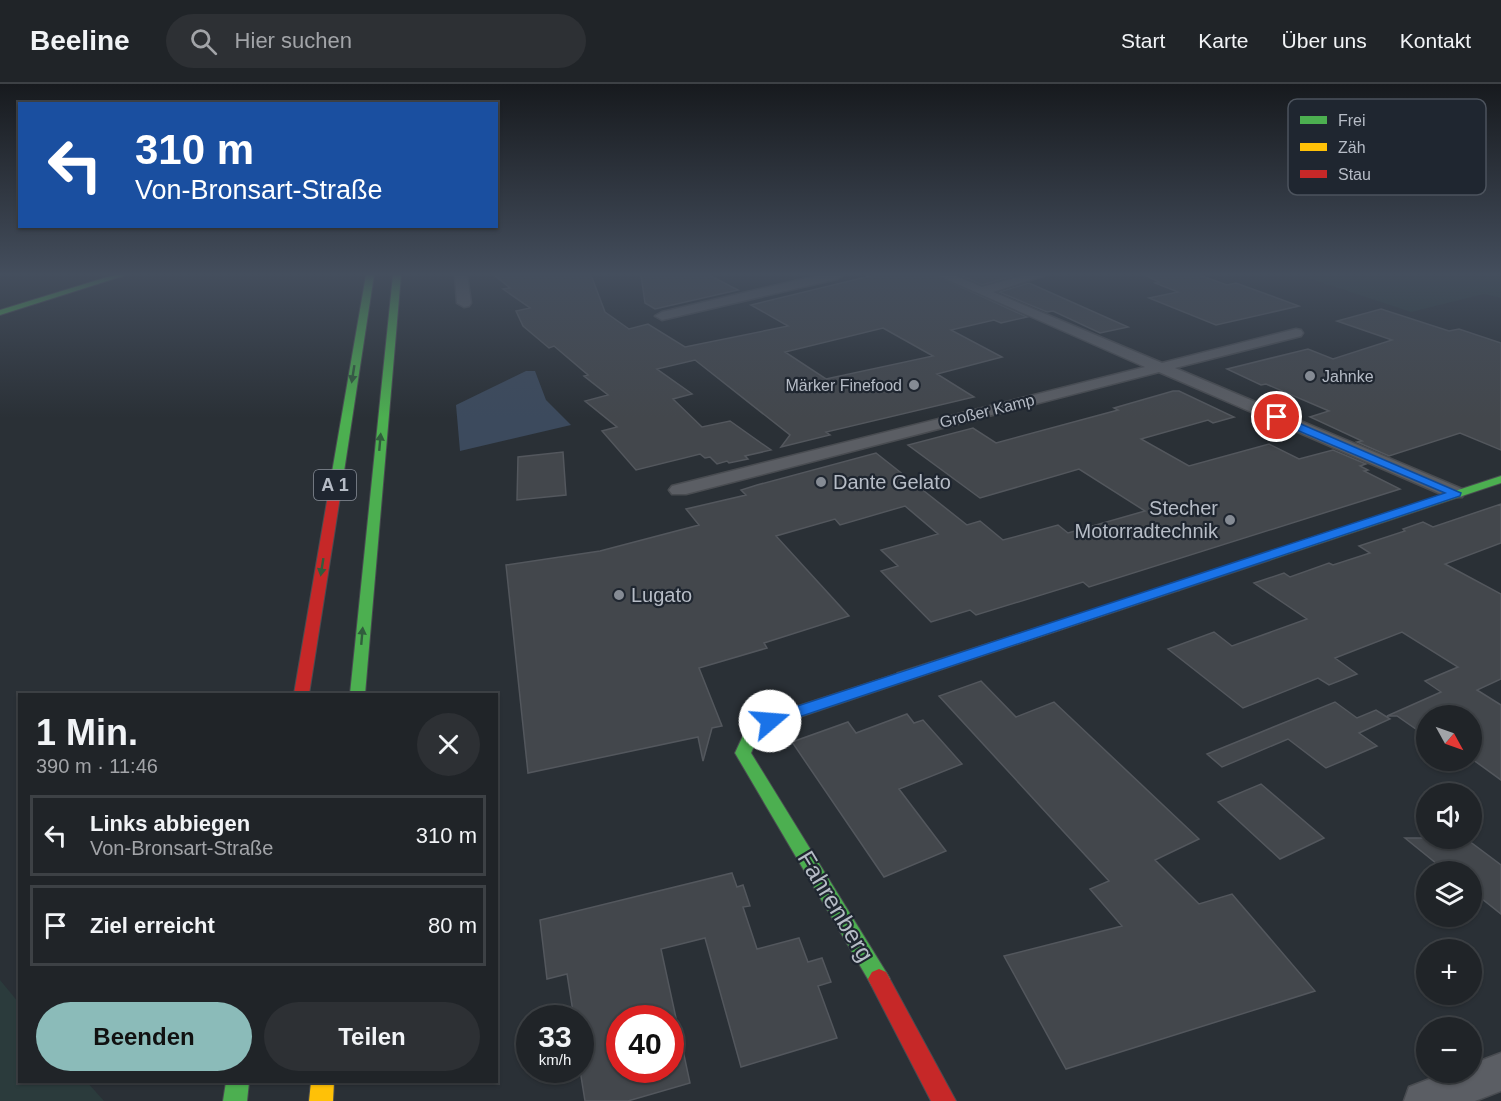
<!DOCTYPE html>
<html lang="de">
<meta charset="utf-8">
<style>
body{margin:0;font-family:Arial,sans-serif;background:#2d3034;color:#f1f3f6;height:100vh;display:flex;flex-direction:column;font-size:22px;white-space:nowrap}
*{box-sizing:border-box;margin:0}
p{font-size:20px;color:#a2a4a8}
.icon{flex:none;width:33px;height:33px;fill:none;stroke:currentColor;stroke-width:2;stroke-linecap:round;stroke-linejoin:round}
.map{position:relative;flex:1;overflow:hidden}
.side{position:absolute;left:18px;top:609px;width:480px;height:390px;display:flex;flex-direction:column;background:#202428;border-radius:0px;box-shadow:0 2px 4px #0004,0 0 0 2px #3d4145}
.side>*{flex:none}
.hud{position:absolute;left:18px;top:18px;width:480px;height:126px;border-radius:0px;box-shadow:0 2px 4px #0004,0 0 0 2px #3d4145;background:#1a4fa0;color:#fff;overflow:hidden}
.needle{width:39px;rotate:130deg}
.controls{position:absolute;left:1416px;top:621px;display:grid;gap:12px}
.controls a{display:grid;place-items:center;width:66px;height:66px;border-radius:50%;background:#202428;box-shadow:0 2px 4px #0004,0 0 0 2px #3d4145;font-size:30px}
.speed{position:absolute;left:516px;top:921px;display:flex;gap:12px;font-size:30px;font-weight:700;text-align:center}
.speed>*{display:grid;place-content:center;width:78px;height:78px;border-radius:50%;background:#202428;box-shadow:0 2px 4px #0004,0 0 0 2px #3d4145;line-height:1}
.speed small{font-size:15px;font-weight:400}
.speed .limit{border:9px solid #d22;background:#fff;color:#111}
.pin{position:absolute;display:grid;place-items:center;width:51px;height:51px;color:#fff;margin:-26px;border:3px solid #fff;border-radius:50%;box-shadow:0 2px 6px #0007}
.me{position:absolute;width:66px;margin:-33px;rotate:72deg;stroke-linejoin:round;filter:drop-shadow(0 0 4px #0008)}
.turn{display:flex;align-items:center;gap:21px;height:126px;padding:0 18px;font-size:27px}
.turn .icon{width:78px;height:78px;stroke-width:2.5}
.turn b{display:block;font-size:42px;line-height:51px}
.round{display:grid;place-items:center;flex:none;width:63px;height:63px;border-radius:32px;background:#2d3034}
.head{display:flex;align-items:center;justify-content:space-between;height:102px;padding:0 18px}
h1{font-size:36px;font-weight:700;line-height:45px}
.action{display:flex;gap:12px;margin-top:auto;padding:12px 18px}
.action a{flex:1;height:69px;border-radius:36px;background:#8bbbb9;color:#111;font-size:24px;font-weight:700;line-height:69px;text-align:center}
.action a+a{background:#2d3034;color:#f1f3f6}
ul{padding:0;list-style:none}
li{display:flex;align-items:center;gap:18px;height:81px;margin:0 12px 9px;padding:0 6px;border:3px solid #3d4145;border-radius:0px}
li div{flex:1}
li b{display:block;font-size:22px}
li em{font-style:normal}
header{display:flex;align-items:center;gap:36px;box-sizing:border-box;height:84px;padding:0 30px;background:#202428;border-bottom:2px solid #3d4145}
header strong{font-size:28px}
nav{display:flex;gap:33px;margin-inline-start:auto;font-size:21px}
.search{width:420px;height:54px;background:#2d3034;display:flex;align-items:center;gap:15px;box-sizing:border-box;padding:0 21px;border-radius:33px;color:#a2a4a8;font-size:22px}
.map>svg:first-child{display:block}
.green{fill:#2b3b3c}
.water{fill:#3c4a5d}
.building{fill:#43474c;stroke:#53575d;stroke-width:1.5;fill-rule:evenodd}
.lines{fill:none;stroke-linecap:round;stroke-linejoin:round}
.street-casing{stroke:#494c51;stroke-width:3}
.fast-casing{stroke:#494c51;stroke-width:2}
.slow-casing{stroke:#494c51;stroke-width:2}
.jam-casing{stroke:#494c51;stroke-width:2}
.street{fill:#5b5e64;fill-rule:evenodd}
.fast{fill:#4caf50;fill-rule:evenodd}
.slow{fill:#ffc107;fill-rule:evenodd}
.jam{fill:#c62828;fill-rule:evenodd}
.oneway{fill:#315d3d}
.route{fill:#1a73e8;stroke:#114b97;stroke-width:1.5}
.poi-dot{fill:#858b94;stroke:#1f2630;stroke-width:2}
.labels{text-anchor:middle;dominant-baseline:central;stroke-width:4.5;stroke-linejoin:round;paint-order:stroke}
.far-poi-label{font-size:16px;fill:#b6bcc6;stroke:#1f2630;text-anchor:start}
.far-street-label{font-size:16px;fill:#b6bcc6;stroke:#1f2630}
.shield{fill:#1f2630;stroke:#898f99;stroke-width:1.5}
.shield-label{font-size:18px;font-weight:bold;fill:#b6bcc6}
.poi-label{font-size:20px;fill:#b6bcc6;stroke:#1f2630;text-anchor:start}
.near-street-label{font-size:24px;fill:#b6bcc6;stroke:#1f2630}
.key{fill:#1f2630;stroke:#4c535d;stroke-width:1.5}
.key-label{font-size:16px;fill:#b6bcc6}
</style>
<header>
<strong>Beeline</strong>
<div class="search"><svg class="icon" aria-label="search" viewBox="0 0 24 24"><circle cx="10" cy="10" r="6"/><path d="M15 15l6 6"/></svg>Hier suchen</div>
<nav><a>Start</a><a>Karte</a><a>Über uns</a><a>Kontakt</a></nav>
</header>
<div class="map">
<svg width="1501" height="1017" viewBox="0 0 1501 1017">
<rect width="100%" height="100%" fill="#2a3036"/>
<path class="green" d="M1299 191H1501V214L1484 210 1411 228Z
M0 896 19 919 20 998H87L104 1017H0Z"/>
<path class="water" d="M526 287H535L546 316 571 341 460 367 456 321Z"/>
<path class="building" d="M494 191H591L605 228 629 245 648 240 685 263 788 242 751 221 874 191H935L1027 233 1001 239 994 236 951 246 1002 273 937 290 974 313 826 348 830 351 781 363 790 351 695 276 657 285 692 310 673 315 702 343 730 337 771 366 745 372 748 375 729 379 727 377 717 380 710 373 705 374 700 370 636 386 602 347 617 343 585 317 608 311 584 292 588 291 554 262 549 264 523 242 516 227 530 224 503 205 510 204ZM883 244 933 272 826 295 785 268Z
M641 191H709L738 206 655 225 645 219Z
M960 191H1012L1013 192 982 201Z
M1145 191H1199L1227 201 1236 199 1299 222 1216 241 1149 214 1178 208 1155 199 1159 198Z
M1029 199 1128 243 1100 249 1053 227 1047 228 999 208Z
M1381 225 1449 247 1459 245 1501 259V366L1460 349 1389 372 1357 358 1362 357 1310 333 1329 327 1266 300 1261 301 1227 285 1308 265 1333 275 1392 256 1337 237Z
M1173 307H1179L1234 333 1213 339 1208 336 1141 355 1189 382 1269 360 1299 375 1333 366 1366 380 1360 382 1368 386 1364 387 1400 405 1089 503 1083 498 976 531 970 526 931 538 881 487 898 482 881 466 938 450 905 422 840 441 835 435 776 452 849 532 764 559 767 564 699 584 722 642 712 644 703 677 698 653 528 689 506 481 600 467 699 441 686 425 746 411 741 406 757 401 876 369 967 441 980 437 1003 456 1058 441 1068 449 1145 427 1079 385 980 414 908 361 973 344 996 359 1118 326 1114 324Z
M563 368 566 411 517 416 518 373Z
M1501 420V459L1445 480 1501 510V595L1477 606 1501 621V696L1472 675V632H1426V652L1397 632H1387L1441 608 1425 597 1458 583 1402 548 1335 574 1357 590 1329 601 1318 594 1243 624 1168 565 1214 548 1232 562 1307 535 1254 499 1284 489 1290 493 1329 479 1333 481 1370 469 1359 462 1405 447 1403 445 1423 438 1433 443Z
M981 597 1016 633 1054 618 1199 755 1155 776 1199 820 1232 810 1315 907 1066 985 1004 872 1122 842 1090 805 1109 797 939 612Z
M1335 618 1357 634 1376 626 1390 635 1359 649 1377 662 1326 684 1288 655 1222 683 1207 670Z
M907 630 914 639 923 636 962 680 899 705 946 767 884 793 792 658 848 638 856 649Z
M1261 700 1324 754 1280 775 1218 718Z
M1405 754H1465L1501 781V830L1472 807V788H1447Z
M732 789 737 803 743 801 750 822 743 823 757 865 799 854 808 878 822 874 831 898 818 902 837 954 741 983 705 854 661 865 676 934H620V986H670V939L677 938 690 999 628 1017H585L580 986V934H574L567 890 547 895 540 836Z"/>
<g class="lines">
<defs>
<path id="street" d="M455 191H467L471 219 469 222 464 223 457 219Z
M820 191H843L837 195 662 236 655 232 662 228Z
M937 191H954L982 203 1025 191H1046L993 208 1162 279 1296 245 1301 246 1303 249 1301 252 1175 284 1462 405 1465 409 1462 413H1448L1159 288 686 410H672L669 406 672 402 1145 283Z
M1501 969V1007L1475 1017H1404L1409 1003 1448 988H1472V980Z"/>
<path id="fast" d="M114 191H126L0 231V226Z
M366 191H374L343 394 337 397 331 394Z
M393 191H401L365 610H350Z
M1501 392V399L1180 506 1175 507 1168 503 1170 500Z
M902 588 907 589 910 593 907 597 776 641 759 651 751 669 886 888 890 895 886 902 879 905 872 902 735 669 747 643 764 633Z
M226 998H249L247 1017H223Z"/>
<path id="slow" d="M1175 499 1182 503 1180 506 907 597H897L894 593 897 589Z
M311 998H334L333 1017H309Z"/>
<path id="jam" d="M337 391 343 394 309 610H294L331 394Z
M879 885 886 888 956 1017H931L868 895 872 888Z"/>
</defs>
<use href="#street" class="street-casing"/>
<use href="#fast" class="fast-casing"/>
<use href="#slow" class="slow-casing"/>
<use href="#jam" class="jam-casing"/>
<use href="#street" class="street"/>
<use href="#fast" class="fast"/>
<use href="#slow" class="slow"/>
<use href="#jam" class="jam"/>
</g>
<defs><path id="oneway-solid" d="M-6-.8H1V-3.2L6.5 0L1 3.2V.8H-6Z" transform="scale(1.5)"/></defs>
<g class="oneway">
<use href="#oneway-solid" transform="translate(353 290) rotate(99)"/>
<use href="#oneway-solid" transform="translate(380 358) rotate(-85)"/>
<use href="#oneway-solid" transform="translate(322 483) rotate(99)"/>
<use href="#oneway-solid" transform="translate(362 552) rotate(-85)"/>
</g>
<linearGradient id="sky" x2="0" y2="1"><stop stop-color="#171a1e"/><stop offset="0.57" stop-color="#444e5d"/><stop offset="1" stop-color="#444e5d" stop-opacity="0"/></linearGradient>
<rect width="1501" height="334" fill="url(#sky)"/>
<path class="route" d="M1273 331H1280L1461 409 1460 412 775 641H764L762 637 764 633 1445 409 1273 336Z"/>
<g class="poi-dot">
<circle cx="1310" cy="292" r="6"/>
<circle cx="914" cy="301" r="6"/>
<circle cx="821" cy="398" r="6"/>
<circle cx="1230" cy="436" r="6"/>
<circle cx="619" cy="511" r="6"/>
</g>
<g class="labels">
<g class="far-poi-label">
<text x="1322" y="292">Jahnke</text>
<text x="902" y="301" text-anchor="end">Märker Finefood</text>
</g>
<g class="far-street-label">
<text transform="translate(987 327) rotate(-14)">Großer Kamp</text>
</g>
<rect class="shield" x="314" y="386" width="42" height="30" rx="4.5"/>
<g class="shield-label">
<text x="335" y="401">A 1</text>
</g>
<g class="poi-label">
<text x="833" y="398">Dante Gelato</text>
<text x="1218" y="424" text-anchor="end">Stecher<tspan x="1218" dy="23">Motorradtechnik</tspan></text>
<text x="631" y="511">Lugato</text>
</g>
<g class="near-street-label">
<text transform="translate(836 822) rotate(59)">Fahrenberg</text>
</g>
</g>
<rect x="1288" y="15" width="198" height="96" rx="9" class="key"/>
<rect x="1300" y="32" width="27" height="8" fill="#4caf50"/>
<rect x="1300" y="59" width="27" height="8" fill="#ffc107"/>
<rect x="1300" y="86" width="27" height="8" fill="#c62828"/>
<g class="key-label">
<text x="1338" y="42">Frei</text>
<text x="1338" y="69">Zäh</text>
<text x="1338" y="96">Stau</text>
</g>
</svg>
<div class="controls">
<a><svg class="needle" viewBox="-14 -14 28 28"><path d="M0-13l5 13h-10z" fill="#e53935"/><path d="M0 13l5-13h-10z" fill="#a2a4a8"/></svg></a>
<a><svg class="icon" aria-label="sound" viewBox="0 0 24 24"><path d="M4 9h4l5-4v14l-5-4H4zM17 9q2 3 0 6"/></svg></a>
<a><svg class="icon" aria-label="layers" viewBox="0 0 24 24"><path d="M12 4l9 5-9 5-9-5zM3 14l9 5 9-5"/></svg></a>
<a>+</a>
<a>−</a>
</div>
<div class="speed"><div>33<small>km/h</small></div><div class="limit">40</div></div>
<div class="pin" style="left:1277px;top:333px;background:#d93025"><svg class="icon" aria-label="arrive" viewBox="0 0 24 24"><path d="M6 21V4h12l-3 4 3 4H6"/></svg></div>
<svg class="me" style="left:770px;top:637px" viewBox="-20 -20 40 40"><circle r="19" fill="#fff"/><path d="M0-13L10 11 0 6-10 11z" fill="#1a73e8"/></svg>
<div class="hud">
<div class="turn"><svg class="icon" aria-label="left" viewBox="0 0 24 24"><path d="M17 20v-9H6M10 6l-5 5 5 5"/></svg><div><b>310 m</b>Von-Bronsart-Straße</div></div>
</div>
<section class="side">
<div class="head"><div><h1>1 Min.</h1><p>390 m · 11:46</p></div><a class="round"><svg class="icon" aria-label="close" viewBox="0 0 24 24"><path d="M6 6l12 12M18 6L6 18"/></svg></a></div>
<ul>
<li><svg class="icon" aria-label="left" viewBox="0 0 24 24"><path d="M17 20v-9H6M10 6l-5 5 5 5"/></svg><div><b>Links abbiegen</b><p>Von-Bronsart-Straße</p></div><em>310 m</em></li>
<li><svg class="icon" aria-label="arrive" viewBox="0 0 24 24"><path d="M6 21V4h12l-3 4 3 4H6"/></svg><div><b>Ziel erreicht</b></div><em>80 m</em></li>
</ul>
<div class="action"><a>Beenden</a><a>Teilen</a></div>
</section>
</div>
